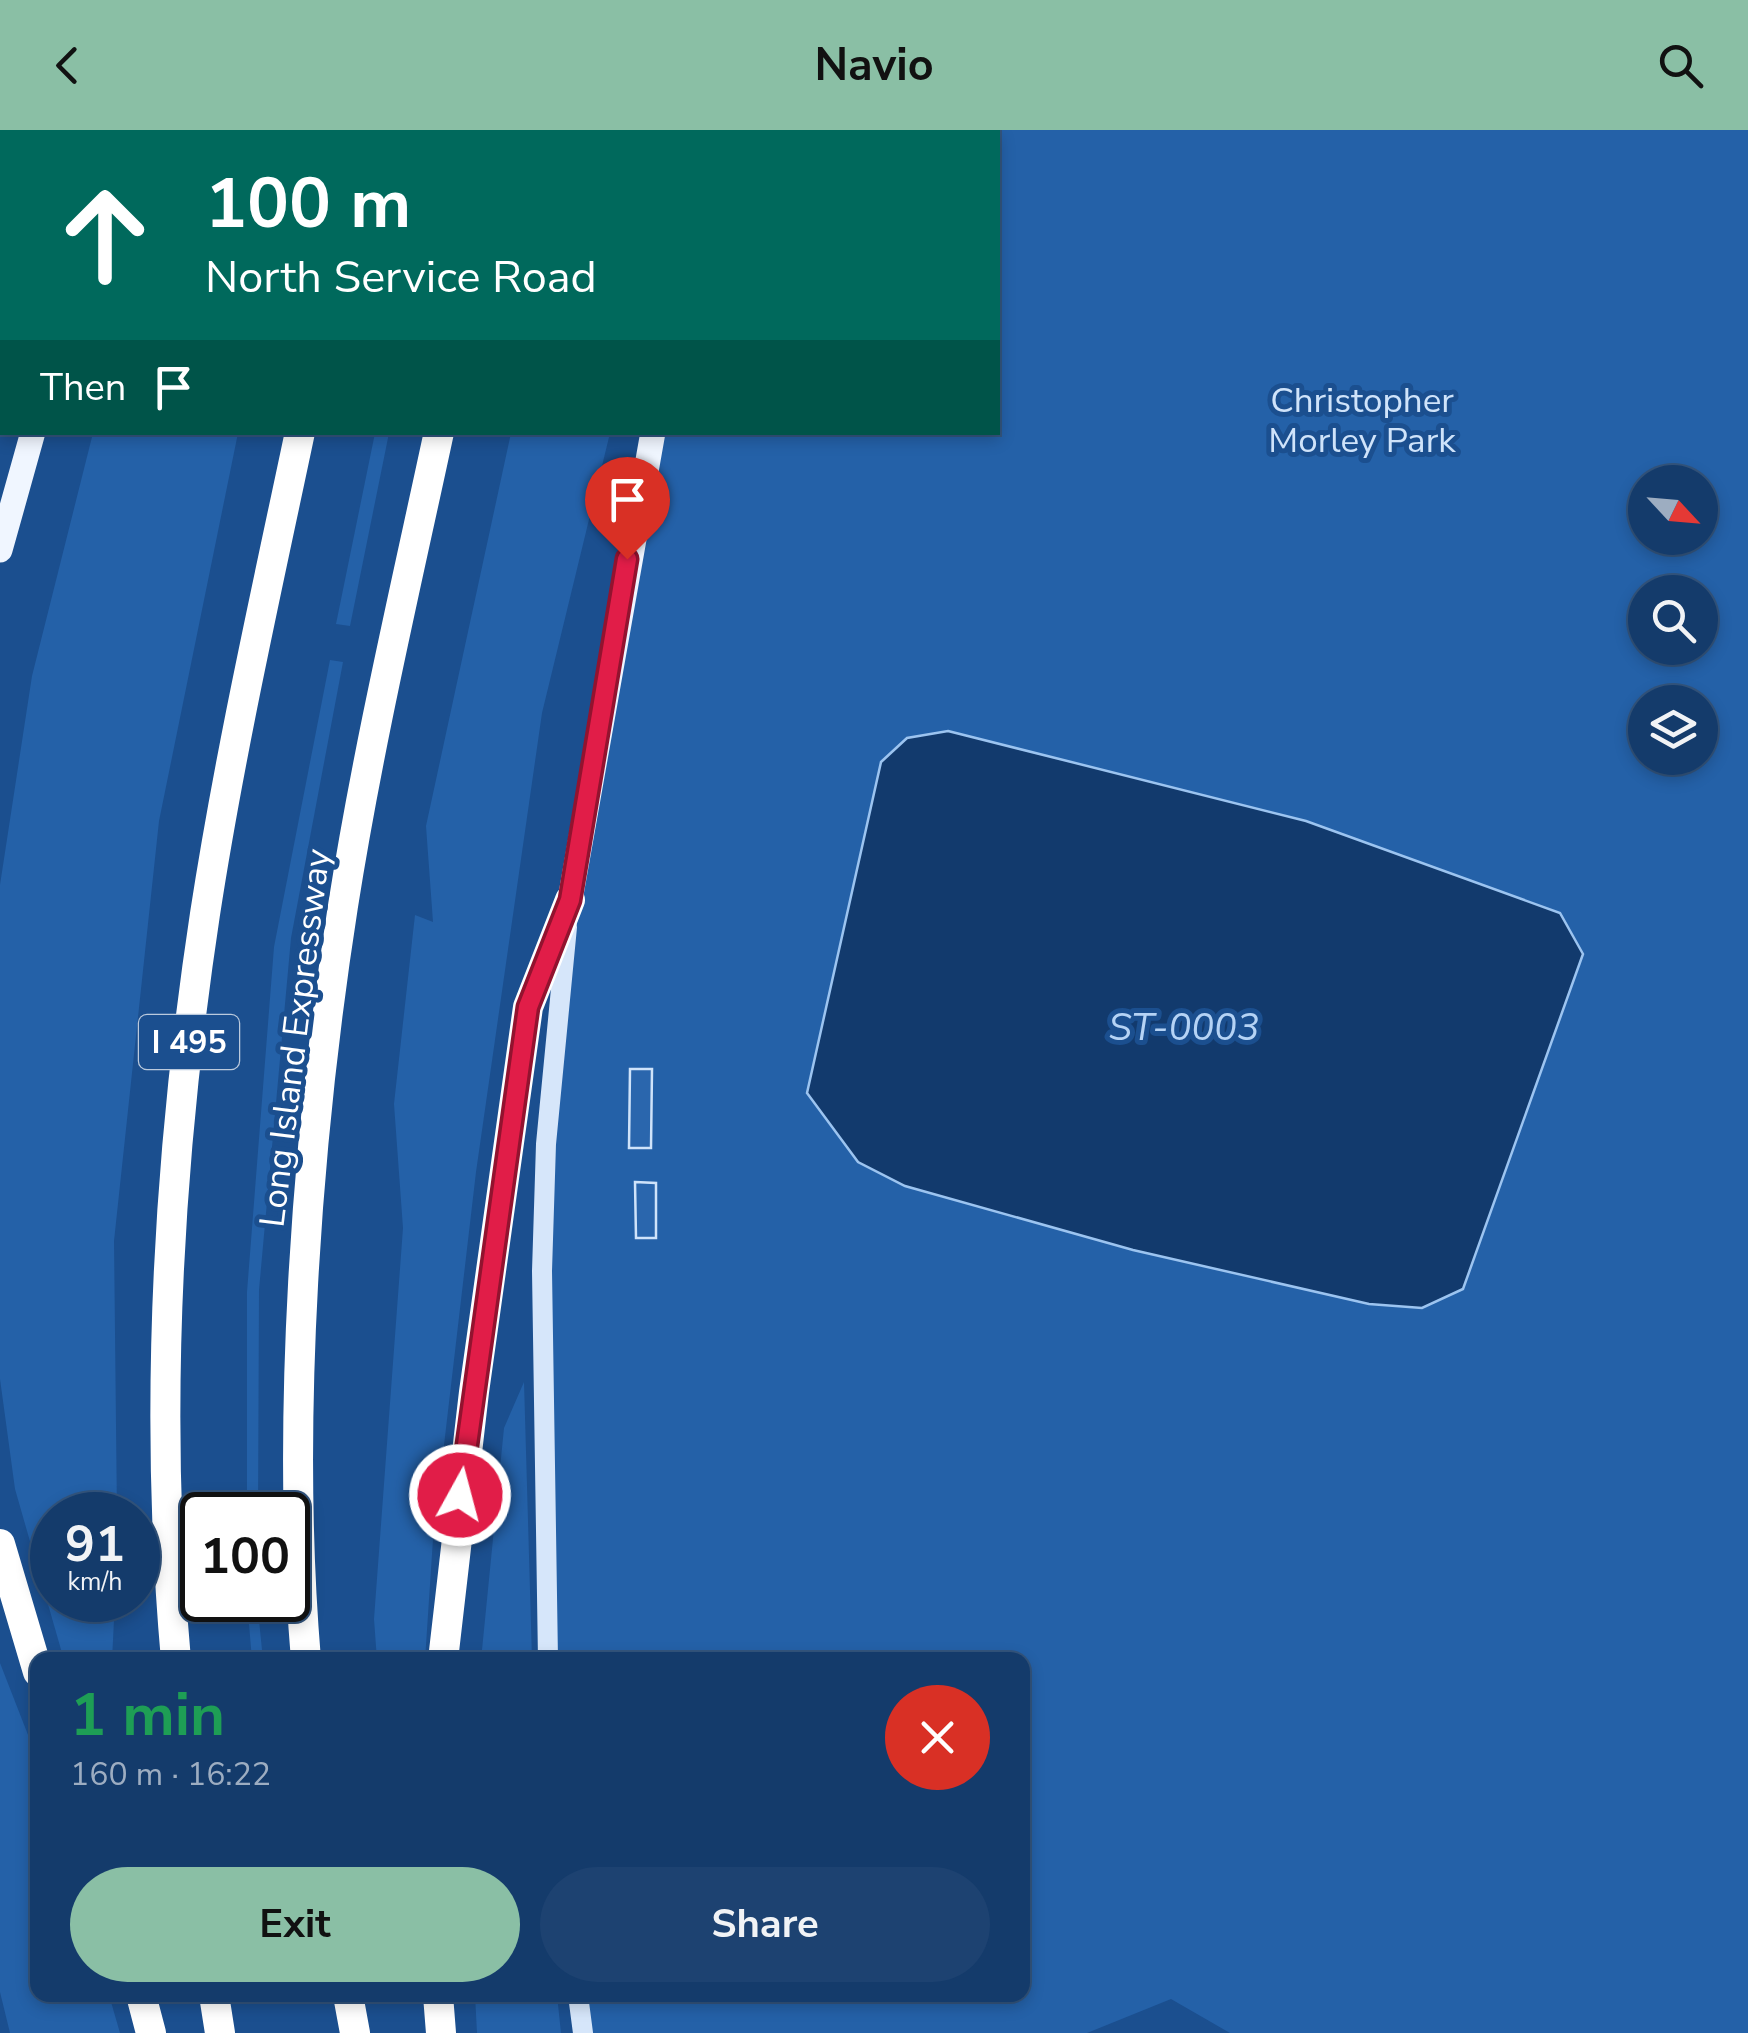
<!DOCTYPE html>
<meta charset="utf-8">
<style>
body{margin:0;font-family:"Nunito Sans",sans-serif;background:#1d4271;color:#f1f3f6;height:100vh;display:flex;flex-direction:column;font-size:38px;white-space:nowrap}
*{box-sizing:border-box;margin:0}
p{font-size:32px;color:#9dadc1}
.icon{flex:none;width:55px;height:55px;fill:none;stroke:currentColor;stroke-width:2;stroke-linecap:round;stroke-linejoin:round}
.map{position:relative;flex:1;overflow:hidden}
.details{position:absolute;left:30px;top:1522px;width:1000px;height:350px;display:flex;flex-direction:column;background:#143b6b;border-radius:20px;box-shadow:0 5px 15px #0003,0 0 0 2px #33557e}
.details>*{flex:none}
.banner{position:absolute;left:0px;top:0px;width:1000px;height:305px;box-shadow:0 5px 15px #0003,0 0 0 2px #33557e;background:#00695c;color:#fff;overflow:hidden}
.needle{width:65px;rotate:116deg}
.buttons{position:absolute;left:1628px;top:335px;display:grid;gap:20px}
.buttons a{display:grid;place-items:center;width:90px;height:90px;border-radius:50%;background:#143b6b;box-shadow:0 5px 15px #0003,0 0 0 2px #33557e;font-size:50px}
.speed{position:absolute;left:30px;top:1362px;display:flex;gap:20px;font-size:50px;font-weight:700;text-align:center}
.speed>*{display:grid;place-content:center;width:130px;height:130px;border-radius:50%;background:#143b6b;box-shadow:0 5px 15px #0003,0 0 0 2px #33557e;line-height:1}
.speed small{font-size:25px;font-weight:400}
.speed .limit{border:5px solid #111;border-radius:15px;background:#fff;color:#111}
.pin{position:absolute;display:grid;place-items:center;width:85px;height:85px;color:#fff;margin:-102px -42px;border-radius:50% 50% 50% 0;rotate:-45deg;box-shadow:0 0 10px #0007}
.pin .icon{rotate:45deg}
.me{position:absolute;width:110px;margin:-55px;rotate:7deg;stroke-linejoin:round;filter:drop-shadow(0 0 8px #0008)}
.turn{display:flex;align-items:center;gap:35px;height:210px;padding:0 40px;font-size:45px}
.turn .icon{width:130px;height:130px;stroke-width:2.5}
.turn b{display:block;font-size:70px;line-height:85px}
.then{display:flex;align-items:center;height:95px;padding:0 40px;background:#0003;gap:20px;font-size:38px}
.round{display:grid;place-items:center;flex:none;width:105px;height:105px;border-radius:52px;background:#1d4271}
.overview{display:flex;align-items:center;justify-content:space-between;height:170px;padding:0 40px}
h1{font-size:60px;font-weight:700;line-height:75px;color:#1e9e55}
.action{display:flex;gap:20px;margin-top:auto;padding:20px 40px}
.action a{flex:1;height:115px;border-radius:60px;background:#8abfa5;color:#111;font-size:40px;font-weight:700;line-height:115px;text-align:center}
.action a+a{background:#1d4271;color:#f1f3f6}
header{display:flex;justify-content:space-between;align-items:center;height:130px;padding:0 40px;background:#8abfa5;color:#111;font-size:45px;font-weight:700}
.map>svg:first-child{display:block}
.green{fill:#2461a8;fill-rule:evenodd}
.water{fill:#123a6d;stroke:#9cc4f0;stroke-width:2.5}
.building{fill:#2a66ad;stroke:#cfe3fa;stroke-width:2.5}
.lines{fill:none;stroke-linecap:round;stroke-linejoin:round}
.secondary{stroke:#d6e6fa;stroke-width:20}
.primary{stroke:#f0f6ff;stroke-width:25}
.motorway{stroke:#fff;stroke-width:30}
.route-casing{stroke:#92132f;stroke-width:25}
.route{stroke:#e11d48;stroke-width:18}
.labels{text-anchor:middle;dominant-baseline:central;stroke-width:10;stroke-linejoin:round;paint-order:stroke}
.shield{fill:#1b4f8f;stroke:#bbcadd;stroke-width:2.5}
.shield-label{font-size:32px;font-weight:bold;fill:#fff}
.park-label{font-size:35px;fill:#cfe3fa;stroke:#1b4f8f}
.street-label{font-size:35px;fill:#fff;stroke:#1b4f8f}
.water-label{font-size:38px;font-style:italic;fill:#b5d3f5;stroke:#1b4f8f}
</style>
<header><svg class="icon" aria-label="back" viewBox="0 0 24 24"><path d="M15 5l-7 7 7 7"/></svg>Navio<svg class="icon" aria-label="search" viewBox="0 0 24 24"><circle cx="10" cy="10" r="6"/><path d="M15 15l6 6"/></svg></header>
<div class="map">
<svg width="1748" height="1903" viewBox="0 0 1748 1903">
<rect width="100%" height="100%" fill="#1b4f8f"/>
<path class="green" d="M0 0H93L2 2 0 297Z
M719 0H1748V1903H1230L1171 1869 1087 1903H589L585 1865H1022V1530H555L550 1412 551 1010 577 764 654 303 998 302V2ZM1645 352H1700V408H1645ZM1645 462H1700V518H1645ZM1645 572H1700V628H1645ZM949 601 1306 691 1560 783 1583 825 1463 1159 1422 1178 1369 1174 1133 1120 905 1056 858 1032 908 608Z
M93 303H238L159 691 114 1111 117 1385H52V1470H115L112 1530H64L15 1359 0 1249V755L32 546Z
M375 303H389L350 496 336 494Z
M511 303H610L542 583 476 1042 433 1409 425 1530H377L374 1489 403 1098 394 974 415 785 433 792 426 696Z
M330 530 343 532 291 808 259 1160 258 1385H247V1162L274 817Z
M524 1252 532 1530H481L504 1298Z
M247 1470H257L263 1530H252Z
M0 1533 37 1628 38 1865H109L120 1903H10L0 1862Z
M475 1865H557L561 1903H477Z"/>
<path class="water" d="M948 601 1306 691 1560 783 1583 824 1463 1159 1422 1178 1369 1174 1133 1120 905 1056 858 1032 807 963 881 632 907 608Z"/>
<path class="building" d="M630 939H652L651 1018H629Z
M635 1052 656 1053V1108H636Z"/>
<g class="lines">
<path class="secondary" d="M548 1530 542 1141 546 1014 567 797
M578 1865 583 1903"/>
<path class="primary" d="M124 2 125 0
M717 2 718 0
M0 420 33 302
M570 770 653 302"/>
<path class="motorway" d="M364 2V0
M502 2V0
M0 1414 38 1542
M176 1530C154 1284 168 1028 205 784 230 622 266 463 300 302
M306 1530C286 1293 306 1012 343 776 368 617 405 460 439 302
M443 1530 474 1262 528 877 570 770
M141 1865 151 1903
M214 1865 220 1903
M348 1865 355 1903
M438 1865 441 1903"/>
</g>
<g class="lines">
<defs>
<path id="route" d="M460 1365 528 877 570 770 627 429"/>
</defs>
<use href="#route" class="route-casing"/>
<use href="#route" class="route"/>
</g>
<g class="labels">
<rect class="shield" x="139" y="885" width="100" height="54" rx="8"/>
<g class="shield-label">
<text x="189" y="912">I 495</text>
</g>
<g class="park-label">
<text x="1362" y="270">Christopher<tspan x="1362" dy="40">Morley Park</tspan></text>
</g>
<g class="street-label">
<text transform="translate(295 908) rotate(-83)">Long Island Expressway</text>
</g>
<g class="water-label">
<text x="1184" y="897">ST-0003</text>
</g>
</g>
</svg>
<div class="buttons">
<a><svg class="needle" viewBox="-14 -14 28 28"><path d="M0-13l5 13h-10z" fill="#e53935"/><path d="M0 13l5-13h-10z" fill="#9dadc1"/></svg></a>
<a><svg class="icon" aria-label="search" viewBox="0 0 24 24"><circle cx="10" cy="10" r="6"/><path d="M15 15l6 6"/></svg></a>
<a><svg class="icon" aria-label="layers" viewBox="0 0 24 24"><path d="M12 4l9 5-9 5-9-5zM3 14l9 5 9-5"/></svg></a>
</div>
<div class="speed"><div>91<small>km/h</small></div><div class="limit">100</div></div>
<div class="pin" style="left:627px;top:429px;background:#d93025"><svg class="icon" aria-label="arrive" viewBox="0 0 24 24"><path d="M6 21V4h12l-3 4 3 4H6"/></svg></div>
<svg class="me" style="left:460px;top:1365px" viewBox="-20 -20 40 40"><circle r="17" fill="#e11d48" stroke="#fff" stroke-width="3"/><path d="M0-11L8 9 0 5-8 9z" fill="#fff"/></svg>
<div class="banner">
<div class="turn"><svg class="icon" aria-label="ahead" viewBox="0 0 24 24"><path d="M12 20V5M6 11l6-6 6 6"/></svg><div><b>100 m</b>North Service Road</div></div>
<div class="then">Then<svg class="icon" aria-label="arrive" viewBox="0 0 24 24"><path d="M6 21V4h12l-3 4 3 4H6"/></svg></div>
</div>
<section class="details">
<div class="overview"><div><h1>1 min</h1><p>160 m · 16:22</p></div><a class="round" style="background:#d93025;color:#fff"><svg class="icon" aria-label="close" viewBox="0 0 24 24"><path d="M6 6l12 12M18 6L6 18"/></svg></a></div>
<div class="action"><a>Exit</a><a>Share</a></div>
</section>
</div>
